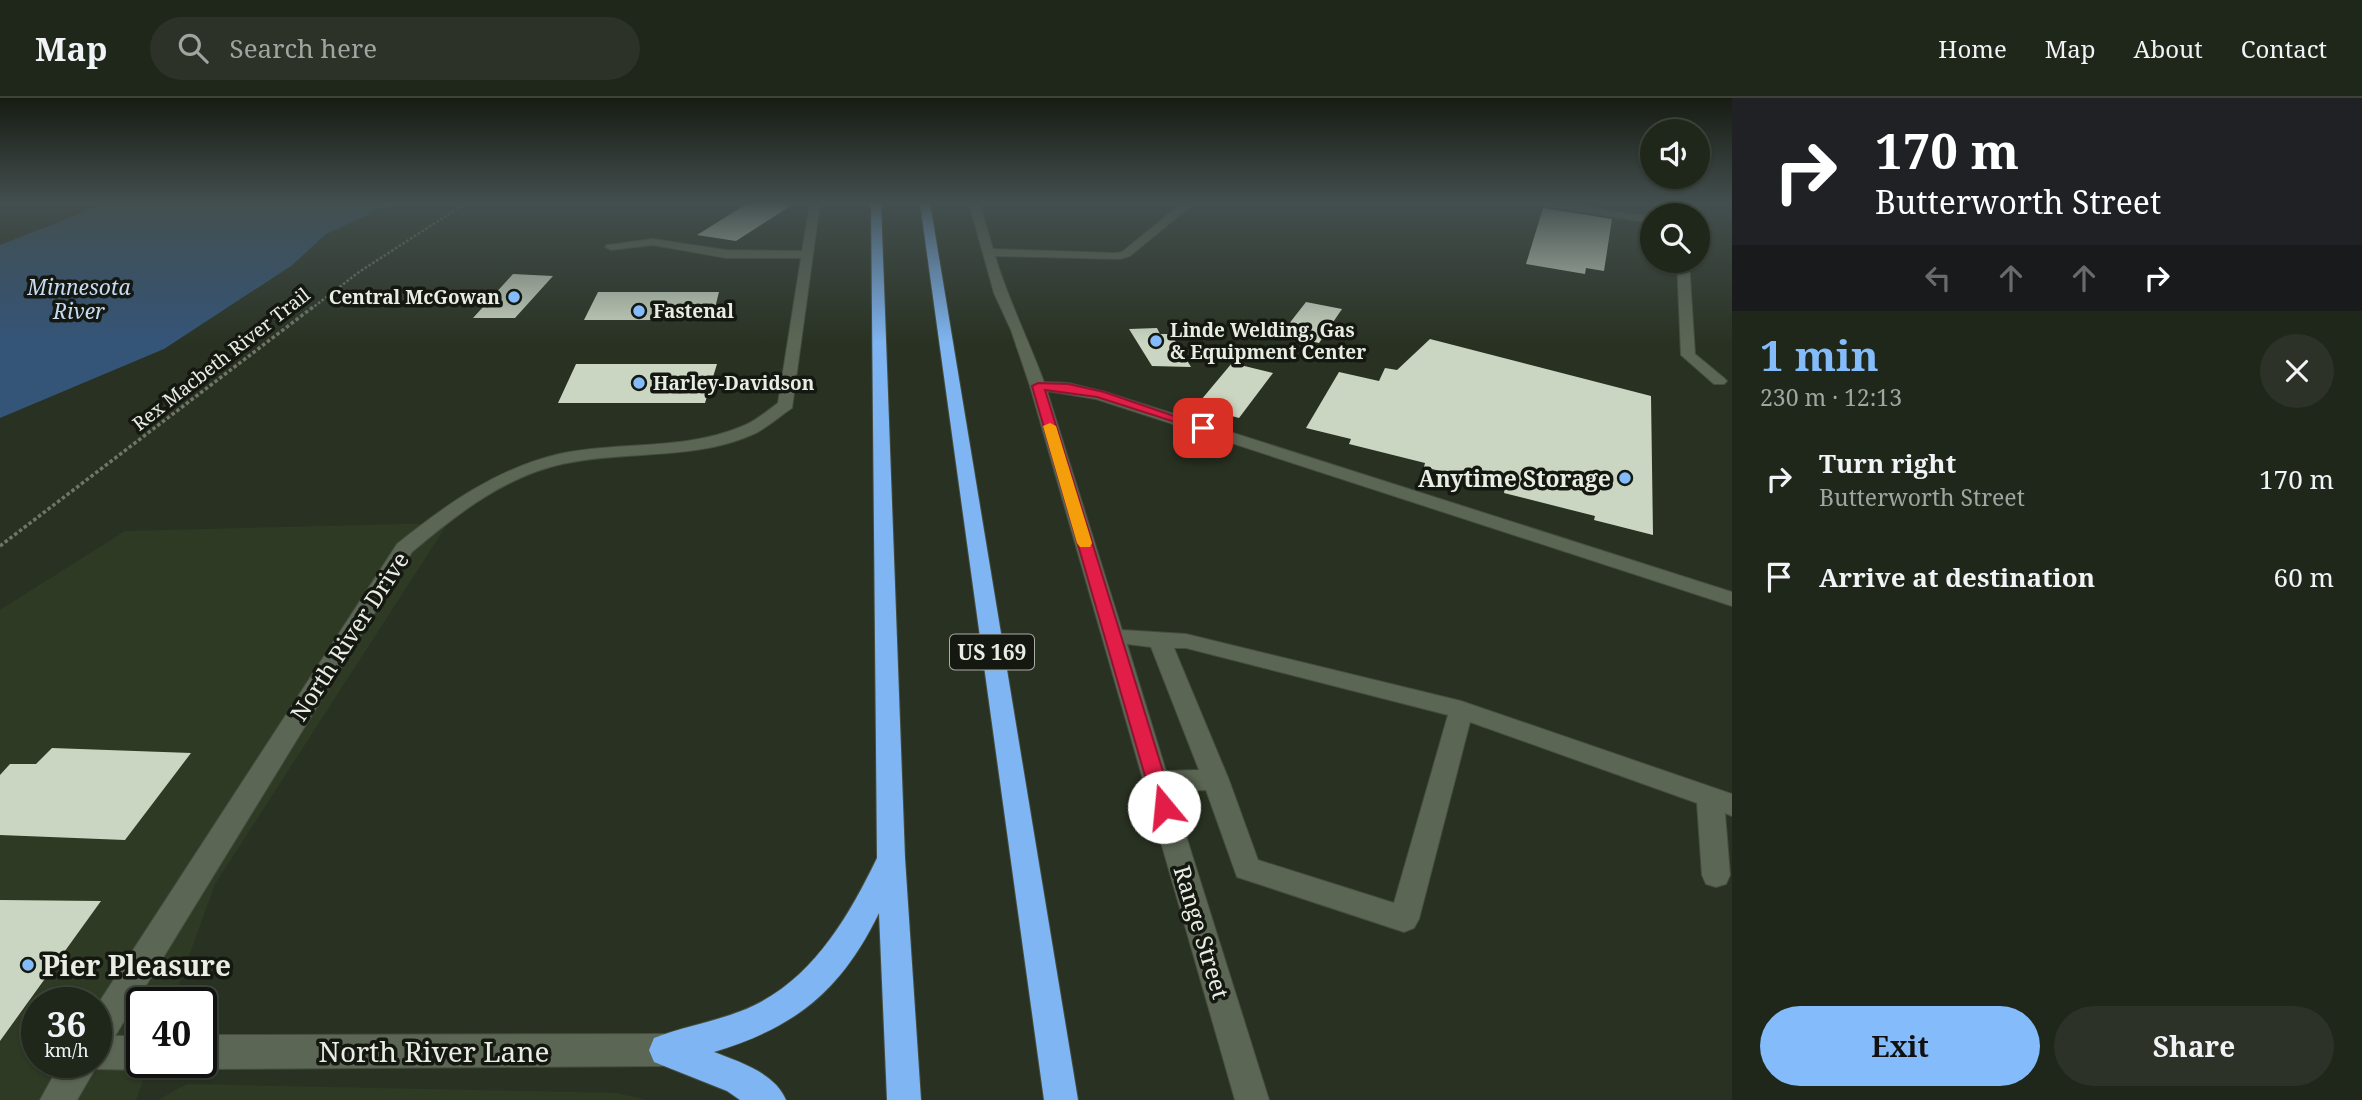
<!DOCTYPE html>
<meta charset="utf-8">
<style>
body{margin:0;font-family:"Noto Serif",serif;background:#2c3227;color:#f1f3f6;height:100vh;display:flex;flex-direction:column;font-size:26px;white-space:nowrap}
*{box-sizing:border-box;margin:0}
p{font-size:23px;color:#a1a5a2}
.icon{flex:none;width:38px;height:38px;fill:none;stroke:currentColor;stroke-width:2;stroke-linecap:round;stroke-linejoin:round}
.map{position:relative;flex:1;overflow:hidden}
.drawer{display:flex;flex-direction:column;background:#1f261a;width:630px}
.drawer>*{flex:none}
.guide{background:#202124;color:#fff;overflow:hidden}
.fabs{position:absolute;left:1640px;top:21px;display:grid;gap:14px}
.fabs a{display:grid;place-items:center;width:70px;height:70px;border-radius:50%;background:#1f261a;box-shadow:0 2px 5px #0004,0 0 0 2px #3c4339;font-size:35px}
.speed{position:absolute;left:21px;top:889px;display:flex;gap:14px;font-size:35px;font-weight:700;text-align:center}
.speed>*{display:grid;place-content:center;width:91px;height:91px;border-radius:50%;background:#1f261a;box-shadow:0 2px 5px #0004,0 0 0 2px #3c4339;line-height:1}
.speed small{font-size:18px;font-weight:400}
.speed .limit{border:4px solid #111;border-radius:10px;background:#fff;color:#111}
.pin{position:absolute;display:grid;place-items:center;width:60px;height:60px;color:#fff;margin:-30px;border-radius:14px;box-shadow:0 4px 10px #0006}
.me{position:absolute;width:77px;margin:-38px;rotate:343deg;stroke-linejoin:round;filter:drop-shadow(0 0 5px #0008)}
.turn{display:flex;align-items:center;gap:24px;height:147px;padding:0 28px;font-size:32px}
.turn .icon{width:91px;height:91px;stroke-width:2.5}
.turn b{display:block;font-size:49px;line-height:60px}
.lanes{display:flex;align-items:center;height:66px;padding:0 28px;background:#0003;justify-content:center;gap:35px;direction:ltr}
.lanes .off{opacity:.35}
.round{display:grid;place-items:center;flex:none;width:74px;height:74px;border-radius:37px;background:#2c3227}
.overview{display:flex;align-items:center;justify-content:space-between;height:119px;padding:0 28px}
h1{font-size:42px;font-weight:700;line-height:52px;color:#84bcfb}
.cta{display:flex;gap:14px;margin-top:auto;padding:14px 28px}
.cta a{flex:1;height:80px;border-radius:42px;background:#84bcfb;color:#111;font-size:28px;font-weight:700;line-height:80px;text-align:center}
.cta a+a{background:#2c3227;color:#f1f3f6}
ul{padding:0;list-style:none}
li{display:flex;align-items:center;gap:21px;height:98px;padding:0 28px}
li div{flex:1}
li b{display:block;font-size:26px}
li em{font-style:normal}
header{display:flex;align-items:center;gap:42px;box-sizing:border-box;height:98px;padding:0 35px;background:#1f261a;border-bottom:2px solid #3c4339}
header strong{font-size:33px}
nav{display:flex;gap:38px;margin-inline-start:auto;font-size:24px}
.search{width:490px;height:63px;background:#2c3227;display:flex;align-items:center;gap:18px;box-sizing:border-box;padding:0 24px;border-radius:38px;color:#a1a5a2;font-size:26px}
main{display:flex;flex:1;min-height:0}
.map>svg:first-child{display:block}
.built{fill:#2e3a24;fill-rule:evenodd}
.water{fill:#345478}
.building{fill:#cbd6c2}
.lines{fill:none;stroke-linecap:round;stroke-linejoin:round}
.minor-casing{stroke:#454d3f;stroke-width:2}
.highway-casing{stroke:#454d3f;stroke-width:2}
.path-far1{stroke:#6e7668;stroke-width:2.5;stroke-dasharray:2.5 2;stroke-linecap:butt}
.path{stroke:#6e7668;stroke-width:3.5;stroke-dasharray:3.5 2.5;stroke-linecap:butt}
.minor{fill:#5c6654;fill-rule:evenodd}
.highway{fill:#7fb5f2;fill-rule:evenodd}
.route{fill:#e11d48;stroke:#92132f;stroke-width:2}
.slow{fill:#f59e0b}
.poi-dot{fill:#84bcfb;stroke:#141811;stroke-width:2.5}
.labels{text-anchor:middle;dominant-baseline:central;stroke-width:7;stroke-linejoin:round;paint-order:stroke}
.far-poi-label{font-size:19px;font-weight:bold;fill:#e7ede3;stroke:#141811;text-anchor:start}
.far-street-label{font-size:19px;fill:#e7ede3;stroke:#141811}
.far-water-label{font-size:21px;font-style:italic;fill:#c6dbf4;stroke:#141811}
.shield{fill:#141811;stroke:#a8ada4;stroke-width:2}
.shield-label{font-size:21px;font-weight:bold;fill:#e7ede3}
.poi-label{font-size:23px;font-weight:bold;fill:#e7ede3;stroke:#141811;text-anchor:end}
.street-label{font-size:23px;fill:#e7ede3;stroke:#141811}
.near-poi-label{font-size:28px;font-weight:bold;fill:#e7ede3;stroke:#141811;text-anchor:start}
.near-street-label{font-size:28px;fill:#e7ede3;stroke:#141811}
</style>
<header>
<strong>Map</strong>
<div class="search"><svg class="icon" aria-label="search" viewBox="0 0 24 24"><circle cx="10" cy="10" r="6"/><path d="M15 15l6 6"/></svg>Search here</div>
<nav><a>Home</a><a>Map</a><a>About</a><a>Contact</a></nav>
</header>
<main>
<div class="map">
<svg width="1732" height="1002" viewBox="0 0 1732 1002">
<rect width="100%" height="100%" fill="#293222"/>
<path class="built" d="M448 425 215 786 172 905H142V964H150L136 1002H0V512L125 433ZM37 905H96V964H37Z
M187 986 617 995 647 1002H158Z"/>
<path class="water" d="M107 105H394L326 136 291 168 164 251 0 320V147Z"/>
<path class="building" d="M748 105H795L736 143 697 137Z
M1543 110 1612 121 1604 173 1586 170 1585 176 1526 166Z
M513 176 553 178 515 220H473Z
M598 194H719L712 222H584Z
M1306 204 1342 211 1319 245 1281 236Z
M1157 230 1160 236H1171L1191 269 1152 268 1129 231Z
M1430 241 1651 298 1653 437 1594 422 1595 418 1504 395 1505 389 1424 369 1425 365 1349 346 1351 341 1306 330 1339 274 1379 283 1385 270 1397 272Z
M1232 265 1273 275 1239 320 1196 308Z
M576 266H717L705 305H558Z
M52 650 191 655 125 742 0 737V677L10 666H36Z
M0 802 101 803 0 943Z"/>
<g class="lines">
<defs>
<path id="minor" d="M810 105H820L792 310C780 318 769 328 756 335 697 363 625 352 562 366 504 379 457 416 412 454L115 938H142V964H155L154 967 142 972 95 971 77 1002H40L61 964H96V909L397 446C447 406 496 371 559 356 619 343 685 353 743 328 756 323 767 313 778 305L801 160H726L653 147 611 152 605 149 607 147 653 141 726 152 802 153Z
M969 105H979L993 151 1115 155 1122 154 1182 105H1194L1130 158 1120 161 995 158C1008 201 1028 241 1044 284L1068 285 1105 294 1732 494V508L1096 301 1047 293 1122 532 1186 536 1461 603 1732 696V718L1725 715 1730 777 1726 786 1716 789 1706 786 1702 777 1697 705 1470 624 1419 821 1414 830 1404 834 1237 779 1206 692 1172 693 1269 1002H1235L1030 288 1011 232 994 195ZM1127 546 1151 549 1199 672 1166 673ZM1174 550H1186L1448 617 1394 805 1258 762 1229 682Z
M1528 105H1556L1652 119V125Z
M1676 105H1686V117H1676Z
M1677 163H1689L1695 256 1724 280 1727 283 1724 286H1714L1681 257Z
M666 936 678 940 683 952 678 964 666 968 201 971 189 964H201V937Z"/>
<path id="highway" d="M871 105H881L905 760 921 1002H887L879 815C841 893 796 929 714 954 740 964 775 975 786 1002H740L727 993 654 964 649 952 654 940C682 929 713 924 741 913 809 887 847 822 877 760Z
M920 105H930L1078 1002H1044Z"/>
</defs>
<use href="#minor" class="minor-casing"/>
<use href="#highway" class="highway-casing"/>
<path class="path-far1" d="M311 211 359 174 466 105"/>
<path class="path" d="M0 448 313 209"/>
<use href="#minor" class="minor"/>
<use href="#highway" class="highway"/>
</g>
<linearGradient id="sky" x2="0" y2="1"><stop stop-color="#171c13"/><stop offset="0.43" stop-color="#434f4f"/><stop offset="1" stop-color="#434f4f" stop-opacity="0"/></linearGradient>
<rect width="1732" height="245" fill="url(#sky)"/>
<path class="route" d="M1038 285 1068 286 1104 294 1209 330 1203 333 1097 299 1045 292 1174 709 1171 715 1164 718 1157 715 1154 709 1032 288Z"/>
<path class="slow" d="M1050 325 1056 328 1092 445 1090 449H1080L1077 445 1043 328Z"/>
<g class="poi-dot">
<circle cx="514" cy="199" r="7"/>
<circle cx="639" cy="213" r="7"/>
<circle cx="1156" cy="243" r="7"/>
<circle cx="639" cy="285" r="7"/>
<circle cx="1625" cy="380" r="7"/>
<circle cx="28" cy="867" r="7"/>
</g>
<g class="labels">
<g class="far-poi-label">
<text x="500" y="199" text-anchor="end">Central McGowan</text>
<text x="653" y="213">Fastenal</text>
<text x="1170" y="232">Linde Welding, Gas<tspan x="1170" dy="22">&amp; Equipment Center</tspan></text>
<text x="653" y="285">Harley-Davidson</text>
</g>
<g class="far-street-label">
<text transform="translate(221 261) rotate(-38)">Rex Macbeth River Trail</text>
</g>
<g class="far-water-label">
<text x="79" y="189">Minnesota<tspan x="79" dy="24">River</tspan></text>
</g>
<rect class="shield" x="950" y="536.5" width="84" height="35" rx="5"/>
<g class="shield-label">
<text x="992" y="554">US 169</text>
</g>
<g class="poi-label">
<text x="1611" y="380">Anytime Storage</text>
</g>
<g class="street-label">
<text transform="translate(349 538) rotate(-57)">North River Drive</text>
<text transform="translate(1202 834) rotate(73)">Range Street</text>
</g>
<g class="near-poi-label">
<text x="42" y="867">Pier Pleasure</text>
</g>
<g class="near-street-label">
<text x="434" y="953">North River Lane</text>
</g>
</g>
</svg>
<div class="fabs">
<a><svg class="icon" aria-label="sound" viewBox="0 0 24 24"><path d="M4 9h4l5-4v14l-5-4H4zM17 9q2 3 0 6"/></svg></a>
<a><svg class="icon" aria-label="search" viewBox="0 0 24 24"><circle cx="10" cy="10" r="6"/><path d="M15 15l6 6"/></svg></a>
</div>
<div class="speed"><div>36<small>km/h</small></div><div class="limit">40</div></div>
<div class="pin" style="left:1203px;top:330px;background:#d93025"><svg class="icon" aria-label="arrive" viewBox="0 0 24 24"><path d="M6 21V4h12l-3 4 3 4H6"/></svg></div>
<svg class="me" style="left:1164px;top:709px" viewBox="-20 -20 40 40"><circle r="19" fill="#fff"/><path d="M0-13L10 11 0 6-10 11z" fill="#e11d48"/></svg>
</div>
<section class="drawer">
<div class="guide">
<div class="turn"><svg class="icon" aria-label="right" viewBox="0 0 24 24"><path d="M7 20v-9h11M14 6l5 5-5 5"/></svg><div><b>170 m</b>Butterworth Street</div></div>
<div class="lanes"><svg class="icon off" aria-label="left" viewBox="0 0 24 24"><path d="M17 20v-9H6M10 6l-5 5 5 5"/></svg><svg class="icon off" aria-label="ahead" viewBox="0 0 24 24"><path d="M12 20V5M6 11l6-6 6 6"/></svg><svg class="icon off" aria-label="ahead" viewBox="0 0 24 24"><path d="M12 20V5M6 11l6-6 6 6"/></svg><svg class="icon" aria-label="right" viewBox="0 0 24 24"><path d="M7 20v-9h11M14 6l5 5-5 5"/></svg></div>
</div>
<div class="overview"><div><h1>1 min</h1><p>230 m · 12:13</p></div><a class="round"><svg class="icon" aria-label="close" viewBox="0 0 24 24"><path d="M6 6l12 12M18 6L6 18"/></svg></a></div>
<ul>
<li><svg class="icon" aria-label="right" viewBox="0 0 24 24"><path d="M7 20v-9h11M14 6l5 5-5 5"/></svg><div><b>Turn right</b><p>Butterworth Street</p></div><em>170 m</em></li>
<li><svg class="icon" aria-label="arrive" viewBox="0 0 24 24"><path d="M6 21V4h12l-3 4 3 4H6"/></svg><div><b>Arrive at destination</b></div><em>60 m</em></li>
</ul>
<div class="cta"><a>Exit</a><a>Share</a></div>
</section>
</main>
